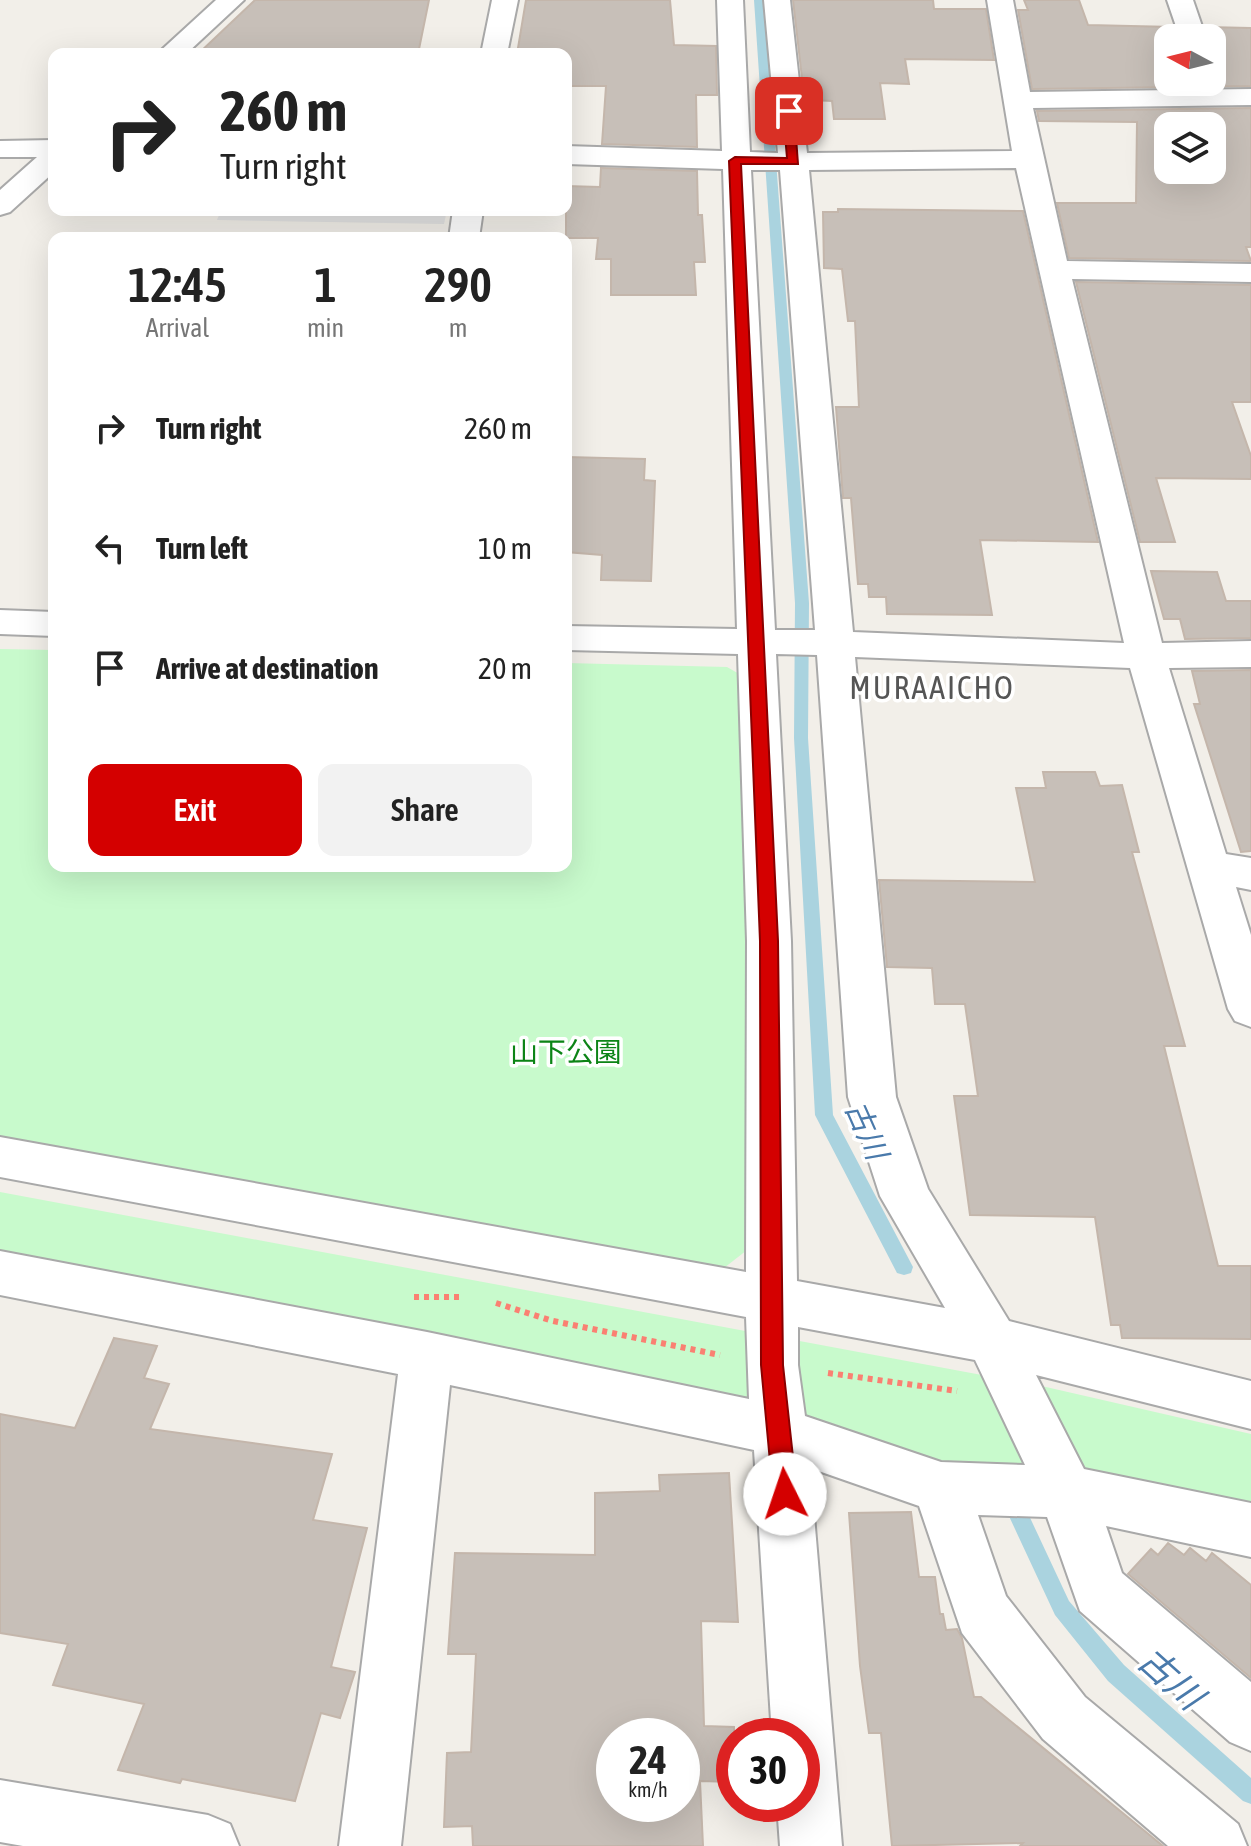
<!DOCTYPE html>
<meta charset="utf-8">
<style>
body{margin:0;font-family:"Asap Condensed","Noto Sans JP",sans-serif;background:#f2f2f2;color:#222;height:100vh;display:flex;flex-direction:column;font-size:30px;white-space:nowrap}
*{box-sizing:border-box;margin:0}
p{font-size:26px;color:#767676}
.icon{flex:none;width:44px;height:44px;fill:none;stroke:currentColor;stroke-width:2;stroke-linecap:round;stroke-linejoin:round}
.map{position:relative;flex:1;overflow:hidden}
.sheet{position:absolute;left:48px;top:232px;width:524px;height:640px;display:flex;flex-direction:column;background:#fff;border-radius:16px;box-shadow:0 8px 32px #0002}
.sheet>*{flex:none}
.guide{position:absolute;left:48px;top:48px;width:524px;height:168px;border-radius:16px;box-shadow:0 8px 32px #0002;background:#fff;color:#222;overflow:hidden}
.needle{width:52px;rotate:277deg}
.buttons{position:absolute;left:1154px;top:24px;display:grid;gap:16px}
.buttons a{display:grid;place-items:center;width:72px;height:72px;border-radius:16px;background:#fff;box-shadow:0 8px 32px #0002;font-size:40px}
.speed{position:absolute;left:596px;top:1718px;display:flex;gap:16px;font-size:40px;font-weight:700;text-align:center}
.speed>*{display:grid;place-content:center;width:104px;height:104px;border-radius:50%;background:#fff;box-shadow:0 8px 32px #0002;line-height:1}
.speed small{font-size:20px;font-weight:400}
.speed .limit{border:12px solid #d22;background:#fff;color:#111}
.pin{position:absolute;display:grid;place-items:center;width:68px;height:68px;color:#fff;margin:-34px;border-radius:16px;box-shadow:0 4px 12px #0006}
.me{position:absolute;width:88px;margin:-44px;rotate:356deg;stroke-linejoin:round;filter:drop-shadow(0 0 6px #0008)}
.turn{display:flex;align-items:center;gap:28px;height:168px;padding:0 40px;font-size:36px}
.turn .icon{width:104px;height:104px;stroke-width:2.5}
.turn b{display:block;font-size:56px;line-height:68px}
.eta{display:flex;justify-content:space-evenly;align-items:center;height:136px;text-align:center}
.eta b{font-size:48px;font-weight:600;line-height:56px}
.cta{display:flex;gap:16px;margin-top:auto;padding:16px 40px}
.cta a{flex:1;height:92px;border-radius:16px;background:#d40000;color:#fff;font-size:32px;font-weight:600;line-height:92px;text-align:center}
.cta a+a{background:#f2f2f2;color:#222}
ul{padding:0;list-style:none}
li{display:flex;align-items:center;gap:24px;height:120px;padding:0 40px}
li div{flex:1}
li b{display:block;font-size:30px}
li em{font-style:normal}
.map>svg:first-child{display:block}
.park{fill:#c8facc}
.parking{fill:#e2e2e2}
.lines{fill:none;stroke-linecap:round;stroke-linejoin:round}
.stream{fill:#aad3df;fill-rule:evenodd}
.building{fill:#c7bfb8;stroke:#c4b6ab;stroke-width:2;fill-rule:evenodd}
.street-casing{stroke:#a9a9a9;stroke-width:4}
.path{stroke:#fa8072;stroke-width:6;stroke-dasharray:5 5;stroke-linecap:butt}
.street{fill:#fff;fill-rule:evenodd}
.route{fill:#d40000;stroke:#8a0000;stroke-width:2}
.labels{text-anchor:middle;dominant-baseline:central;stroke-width:7;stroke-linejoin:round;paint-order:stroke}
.park-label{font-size:28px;fill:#0c8416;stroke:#fff}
.water-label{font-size:30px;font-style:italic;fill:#4a7aab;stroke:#fff}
.quarter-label{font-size:32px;letter-spacing:2px;fill:#555;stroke:#fff}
.near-water-label{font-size:36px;font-style:italic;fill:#4a7aab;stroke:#fff}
</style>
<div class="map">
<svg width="1251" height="1846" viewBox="0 0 1251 1846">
<rect width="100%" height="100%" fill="#f2efe9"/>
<path class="park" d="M0 649 54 650V866H566V663L727 667 741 675 756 1243 724 1268 0 1137Z
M0 1192 1046 1387 1251 1434V1525L1067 1491 0 1258Z"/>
<path class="parking" d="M221 210H447L444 224 217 220Z"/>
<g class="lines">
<path class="stream" d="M754 0H764L809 603 808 738 833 1115 913 1267 911 1273 904 1275 897 1273 815 1115 794 738 795 603Z
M1018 1504 1025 1507 1069 1601 1124 1665 1251 1778V1804L1243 1801 1108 1681 1055 1615 1008 1514 1011 1507Z"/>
</g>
<path class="building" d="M255 0H429L418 54H198Z
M526 0H670L674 45 716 46 717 95H696L697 147 602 144 606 86H566V54H517Z
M793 0H933L934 9H986L994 60 905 59 909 84 880 83 885 119H834L832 101 813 100 810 78H802Z
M1024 0H1079L1088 25 1173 27 1177 38H1168V82H1212V38H1209L1206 27 1251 28V86L1032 89 1018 10H1028Z
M1251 108V247H1246L1251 261 1069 258 1057 203H1136L1137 122 1039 121 1037 111ZM1168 126H1212V170H1168Z
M601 168 697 171 698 215H702L705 262H694L696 295H611V259H596L598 238H566V186L600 187Z
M838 209 1023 211 1098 542 980 540 992 615 887 614 886 597H869L868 584H858L851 498H843L836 407H859L855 321H848L842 269 824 268 823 212H838Z
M1076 282 1251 285V402H1232L1251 456V479L1156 478 1175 542H1140Z
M566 457 645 459 644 480 655 481 651 581 601 580 602 555 566 552Z
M1151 571 1217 572 1226 601H1251V638L1185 639 1180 619H1164Z
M1251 670V851L1241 852 1194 704H1200L1192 671Z
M1043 772H1095L1100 786 1122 785 1139 852H1132L1185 1046H1164L1218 1266H1251V1339L1122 1338 1120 1325H1111L1095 1217 970 1215 954 1096H978L965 1004H935L932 968 887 967 879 880 1035 882 1016 788H1046Z
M114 1338 157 1346 144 1378 169 1384 150 1429 332 1454 313 1520 367 1528 331 1667 355 1672 340 1718 321 1713 295 1801 182 1779 180 1783 118 1770 144 1704 53 1685 68 1644 0 1633V1414L75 1428Z
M729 1473 738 1622 701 1621 704 1726 734 1727V1782L700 1781 703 1846H473L472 1826 444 1827 447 1753 471 1752 476 1654H448L455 1553 595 1555V1493L660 1491 659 1475ZM614 1736H682V1804H614Z
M911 1512 919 1577H935L940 1614H943L946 1630 957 1629 962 1638 974 1697H981L1163 1846H1020L1023 1843 892 1846 881 1733H869L860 1666 849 1513Z
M1168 1543 1184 1555 1190 1548 1206 1561 1212 1553 1251 1585V1678L1128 1574 1151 1549 1158 1555Z"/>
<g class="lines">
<defs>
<path id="street" d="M216 0H244L186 54H157Z
M492 0H518L507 54H481Z
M717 0H743L750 152 778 153 764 0H790L807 153 1012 151 987 0H1013L1030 92 1251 89V105L1033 108 1067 261 1251 264V282L1072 279 1162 643 1251 641V667L1169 668 1226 854 1251 858V890L1236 887 1251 935V1027L1235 1021 1228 1009 1130 668 855 657 896 1097 928 1189 1009 1321 1251 1381V1429L1036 1375 1084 1469 1251 1503V1557L1106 1526 1122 1573 1251 1682V1751L1230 1742 1080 1611 1047 1517 978 1515 1006 1596 1085 1697 1238 1824 1247 1846H1168L1043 1739 962 1633 919 1506 810 1468 842 1846H780L777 1804H802V1736H772L754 1450 450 1385 401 1846H339L398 1374 0 1295V1251L427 1332 749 1399 746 1317 0 1177V1137L746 1272 747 941 738 654 566 650V626L737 629 723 169 566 164V146L722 151ZM1016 168 1124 643 853 632 809 170ZM751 170H780L815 630H775ZM776 654 817 655 848 1097 880 1196 945 1308 797 1281 791 941ZM798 1327 975 1360 1025 1465 941 1462 805 1416 798 1365Z
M1167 0H1193L1206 38H1180Z
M54 140V172L10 212 0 215V190L37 157H0V141Z
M453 210H483L479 238H449Z
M0 610 54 612V636L0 634Z
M0 1780 208 1815 230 1824 239 1846H23L0 1842Z"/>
</defs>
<use href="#street" class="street-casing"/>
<path class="path" d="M414 1297H464
M496 1303 553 1321 720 1355
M828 1373 957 1391"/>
<use href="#street" class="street"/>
</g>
<path class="route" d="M789 107 794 111 798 164H741L778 941 783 1365 797 1494 793 1501 785 1504 777 1501 773 1494 761 1365 760 941 729 161 735 157 787 158 783 111Z"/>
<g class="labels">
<g class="park-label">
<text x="566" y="1052">山下公園</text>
</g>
<g class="water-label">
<text transform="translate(867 1130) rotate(66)">古川</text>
</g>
<g class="quarter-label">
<text x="932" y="687">MURAAICHO</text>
</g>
<g class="near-water-label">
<text transform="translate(1171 1678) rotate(42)">古川</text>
</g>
</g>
</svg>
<div class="buttons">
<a><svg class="needle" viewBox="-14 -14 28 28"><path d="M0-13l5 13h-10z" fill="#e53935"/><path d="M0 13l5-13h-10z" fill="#767676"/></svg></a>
<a><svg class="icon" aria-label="layers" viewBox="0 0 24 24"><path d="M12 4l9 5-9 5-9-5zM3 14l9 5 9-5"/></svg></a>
</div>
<div class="speed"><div>24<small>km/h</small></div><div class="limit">30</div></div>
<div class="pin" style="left:789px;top:111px;background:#d93025"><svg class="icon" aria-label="arrive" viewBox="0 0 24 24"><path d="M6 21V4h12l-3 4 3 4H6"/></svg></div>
<svg class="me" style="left:785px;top:1494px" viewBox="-20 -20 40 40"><circle r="19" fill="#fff"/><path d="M0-13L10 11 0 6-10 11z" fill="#d40000"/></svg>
<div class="guide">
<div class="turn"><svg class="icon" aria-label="right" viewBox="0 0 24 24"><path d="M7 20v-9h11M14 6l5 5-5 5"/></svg><div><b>260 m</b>Turn right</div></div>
</div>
<section class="sheet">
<div class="eta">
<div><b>12:45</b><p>Arrival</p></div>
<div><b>1</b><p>min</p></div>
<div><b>290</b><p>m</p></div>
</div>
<ul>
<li><svg class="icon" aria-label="right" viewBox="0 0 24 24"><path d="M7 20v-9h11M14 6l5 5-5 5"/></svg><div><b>Turn right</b></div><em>260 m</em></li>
<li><svg class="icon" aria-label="left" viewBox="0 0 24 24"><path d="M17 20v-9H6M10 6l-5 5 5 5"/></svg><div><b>Turn left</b></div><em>10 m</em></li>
<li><svg class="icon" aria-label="arrive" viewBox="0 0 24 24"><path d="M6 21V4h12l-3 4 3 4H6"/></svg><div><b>Arrive at destination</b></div><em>20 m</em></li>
</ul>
<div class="cta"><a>Exit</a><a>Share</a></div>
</section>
</div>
